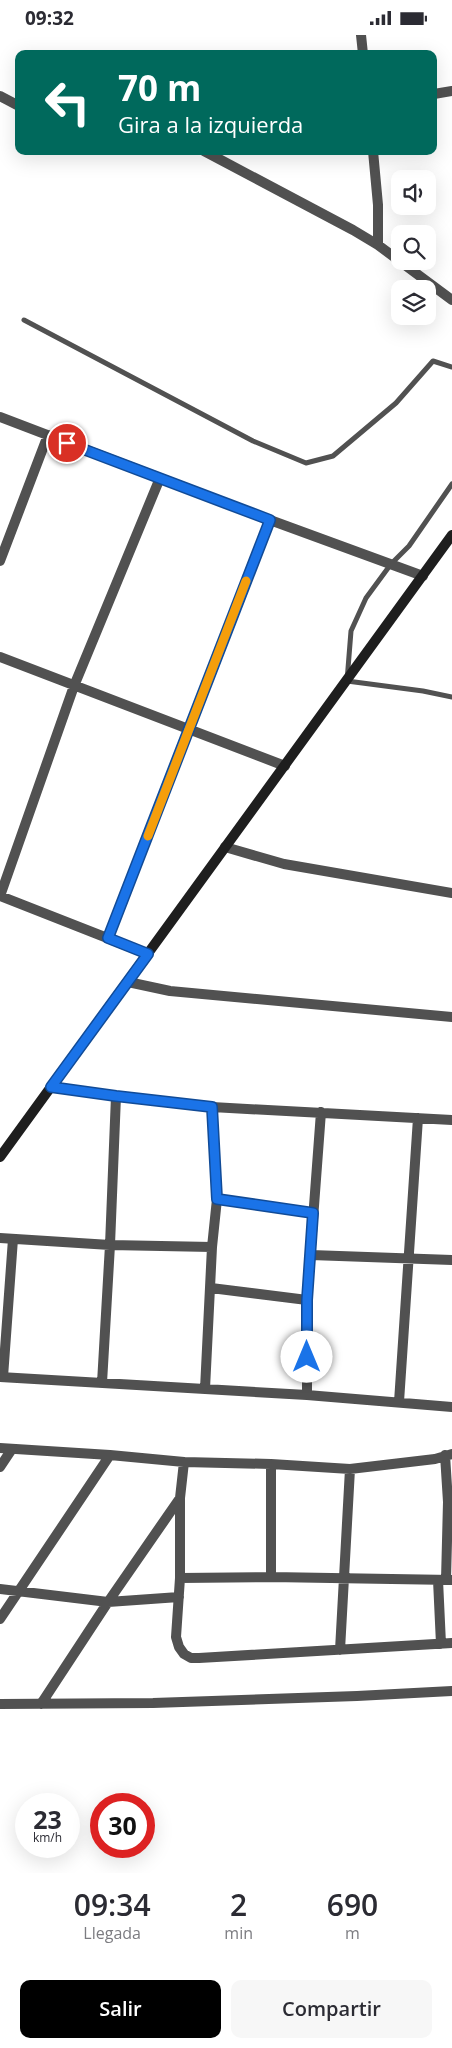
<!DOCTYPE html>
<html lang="es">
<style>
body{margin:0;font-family:"Open Sans",sans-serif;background:#f7f7f7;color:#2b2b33;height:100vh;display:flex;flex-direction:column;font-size:19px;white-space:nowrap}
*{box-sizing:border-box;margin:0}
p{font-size:16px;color:#7c7c81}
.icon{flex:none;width:28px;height:28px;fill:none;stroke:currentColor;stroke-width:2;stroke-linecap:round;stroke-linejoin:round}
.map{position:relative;height:1838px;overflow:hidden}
.side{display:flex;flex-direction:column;background:#fff;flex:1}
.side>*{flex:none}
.top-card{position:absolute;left:15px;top:15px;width:422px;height:105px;border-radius:10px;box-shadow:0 5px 20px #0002;background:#00695c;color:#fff;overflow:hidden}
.tools{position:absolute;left:391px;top:135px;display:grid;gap:10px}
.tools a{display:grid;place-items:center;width:45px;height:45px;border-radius:10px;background:#fff;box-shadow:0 5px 20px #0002;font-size:25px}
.speed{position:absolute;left:15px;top:1758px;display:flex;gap:10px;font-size:25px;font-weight:700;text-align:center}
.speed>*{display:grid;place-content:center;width:65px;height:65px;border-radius:50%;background:#fff;box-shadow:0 5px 20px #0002;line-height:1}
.speed small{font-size:12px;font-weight:400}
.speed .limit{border:8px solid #d22;background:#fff;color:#111}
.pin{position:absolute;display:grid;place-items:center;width:42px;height:42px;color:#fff;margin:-21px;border:2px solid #fff;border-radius:50%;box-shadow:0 1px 5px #0007}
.me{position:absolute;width:55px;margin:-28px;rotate:0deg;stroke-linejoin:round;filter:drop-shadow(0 0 4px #0008)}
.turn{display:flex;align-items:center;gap:18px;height:105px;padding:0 20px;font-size:22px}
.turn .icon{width:65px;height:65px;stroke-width:2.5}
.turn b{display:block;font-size:35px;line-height:42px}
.eta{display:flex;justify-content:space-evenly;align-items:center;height:85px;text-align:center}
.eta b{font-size:30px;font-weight:600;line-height:35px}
.button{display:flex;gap:10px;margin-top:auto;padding:10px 20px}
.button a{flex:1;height:58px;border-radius:10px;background:#000;color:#fff;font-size:20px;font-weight:600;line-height:58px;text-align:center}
.button a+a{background:#f7f7f7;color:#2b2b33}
.status{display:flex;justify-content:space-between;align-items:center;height:35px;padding:0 25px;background:#fff;direction:ltr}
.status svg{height:14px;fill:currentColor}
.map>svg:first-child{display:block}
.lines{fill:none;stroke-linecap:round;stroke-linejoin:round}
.lane{stroke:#515151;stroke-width:5}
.street{stroke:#515151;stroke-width:10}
.secondary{stroke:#1e1e1e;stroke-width:10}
.route-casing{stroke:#114b97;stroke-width:12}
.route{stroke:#1a73e8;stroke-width:9}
.slow{stroke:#f59e0b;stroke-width:9}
</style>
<div class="status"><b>09:32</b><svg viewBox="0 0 49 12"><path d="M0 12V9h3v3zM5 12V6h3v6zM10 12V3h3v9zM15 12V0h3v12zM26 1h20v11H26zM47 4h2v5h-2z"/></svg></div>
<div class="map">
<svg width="452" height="1838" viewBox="0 0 452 1838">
<rect width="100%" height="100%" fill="#fff"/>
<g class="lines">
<path class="lane" d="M24 285 253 406 306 428 333 421 396 368 433 326 452 332
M452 449 409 511 391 529 366 563 351 596 347 646 423 656 452 662"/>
<path class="street" d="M361 0 363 19
M434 59 452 56
M0 61 19 71
M204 116 353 195 378 210 452 265
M373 116 378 170V210
M0 382 270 485 423 541
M0 526 48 400
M0 622 285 731
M225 812 284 829 452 858
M0 861 74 651 160 443
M0 861 148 919
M108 903 270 485
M128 947 170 956 452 982
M51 1052 116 1061 212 1072 452 1085
M217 1164 313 1178
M0 1203 110 1210 212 1212
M311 1220 452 1225
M211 1253 307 1265
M0 1342 307 1360 452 1372
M3 1342 13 1204
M102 1348 110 1210 116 1061
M205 1354 212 1212 217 1164 212 1072
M307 1360V1265L321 1077
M399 1367 418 1083
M0 1413 110 1420 184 1427 271 1429 350 1434 435 1424 452 1419
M445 1420 448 1467 446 1545
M184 1427 180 1463V1543L176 1602 179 1612 184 1619 191 1623H199L452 1608
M271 1429V1542
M0 1432 12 1414
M180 1543 271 1542 452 1545
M438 1545 441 1609
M0 1554 108 1567 180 1463
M0 1584 110 1420
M340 1615 350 1434
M0 1669 153 1668 357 1661 452 1656
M41 1669 108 1567 179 1562"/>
<path class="secondary" d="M0 1122 452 500"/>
</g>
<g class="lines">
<defs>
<path id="route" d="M67 408 270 485 108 903 148 919 51 1052 116 1061 212 1072 217 1164 313 1178 307 1265V1322"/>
</defs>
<use href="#route" class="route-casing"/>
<use href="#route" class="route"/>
<path class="slow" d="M148 801 246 546"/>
</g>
</svg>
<div class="tools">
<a><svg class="icon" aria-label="sound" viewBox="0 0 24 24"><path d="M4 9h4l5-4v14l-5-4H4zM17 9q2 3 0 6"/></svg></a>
<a><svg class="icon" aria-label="search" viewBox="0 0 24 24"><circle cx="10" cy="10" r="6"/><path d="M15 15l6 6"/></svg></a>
<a><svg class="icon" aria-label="layers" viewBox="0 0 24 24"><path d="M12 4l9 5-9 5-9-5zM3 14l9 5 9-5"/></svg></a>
</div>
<div class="speed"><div>23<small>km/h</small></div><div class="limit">30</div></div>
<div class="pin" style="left:67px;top:408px;background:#d93025"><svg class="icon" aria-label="arrive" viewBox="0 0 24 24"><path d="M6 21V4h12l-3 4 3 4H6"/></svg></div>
<svg class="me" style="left:307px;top:1322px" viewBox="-20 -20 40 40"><circle r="19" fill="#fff"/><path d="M0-13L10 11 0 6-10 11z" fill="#1a73e8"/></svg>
<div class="top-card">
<div class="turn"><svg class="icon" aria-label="left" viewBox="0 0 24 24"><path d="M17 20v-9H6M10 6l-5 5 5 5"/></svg><div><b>70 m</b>Gira a la izquierda</div></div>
</div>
</div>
<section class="side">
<div class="eta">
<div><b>09:34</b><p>Llegada</p></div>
<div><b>2</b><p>min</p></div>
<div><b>690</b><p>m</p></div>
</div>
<div class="button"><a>Salir</a><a>Compartir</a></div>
</section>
